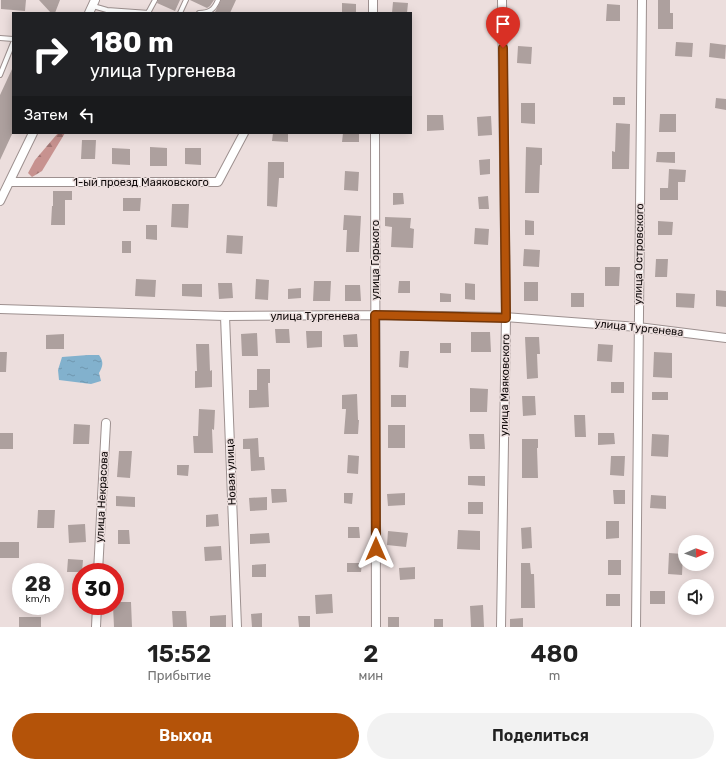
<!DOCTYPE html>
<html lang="ru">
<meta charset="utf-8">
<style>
body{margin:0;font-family:Rubik,sans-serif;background:#f2f2f2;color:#222;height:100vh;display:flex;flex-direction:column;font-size:15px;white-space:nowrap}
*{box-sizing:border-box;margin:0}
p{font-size:13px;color:#767676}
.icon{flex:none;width:22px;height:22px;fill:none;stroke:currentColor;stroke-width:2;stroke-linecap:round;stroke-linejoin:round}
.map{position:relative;height:627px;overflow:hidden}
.drawer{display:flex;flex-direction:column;background:#fff;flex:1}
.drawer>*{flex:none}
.banner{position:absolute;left:12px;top:12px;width:400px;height:122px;border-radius:0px;box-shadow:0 2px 10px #0003;background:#202124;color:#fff;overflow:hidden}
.needle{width:26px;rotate:88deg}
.fabs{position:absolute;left:678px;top:535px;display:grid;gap:8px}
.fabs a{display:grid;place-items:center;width:36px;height:36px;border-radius:50%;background:#fff;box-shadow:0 2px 10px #0003;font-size:20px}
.speed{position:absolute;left:12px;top:563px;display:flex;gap:8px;font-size:20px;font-weight:700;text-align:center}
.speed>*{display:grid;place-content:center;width:52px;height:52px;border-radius:50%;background:#fff;box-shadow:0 2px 10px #0003;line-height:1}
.speed small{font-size:10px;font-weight:400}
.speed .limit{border:6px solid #d22;background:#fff;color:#111}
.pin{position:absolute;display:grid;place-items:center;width:34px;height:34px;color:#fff;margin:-41px -17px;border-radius:50% 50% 50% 0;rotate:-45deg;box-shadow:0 0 4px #0007}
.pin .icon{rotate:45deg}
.me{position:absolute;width:44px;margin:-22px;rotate:0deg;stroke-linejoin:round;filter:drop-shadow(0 0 3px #0008)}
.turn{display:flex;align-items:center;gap:14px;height:84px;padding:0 12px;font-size:18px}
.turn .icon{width:52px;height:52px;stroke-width:2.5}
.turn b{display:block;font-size:28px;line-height:34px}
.then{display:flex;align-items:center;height:38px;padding:0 12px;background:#0003;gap:8px;font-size:15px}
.eta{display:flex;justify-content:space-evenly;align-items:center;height:68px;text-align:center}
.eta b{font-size:24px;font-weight:600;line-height:28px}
.button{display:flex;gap:8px;margin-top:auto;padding:8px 12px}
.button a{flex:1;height:46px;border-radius:24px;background:#b45309;color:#fff;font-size:16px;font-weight:600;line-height:46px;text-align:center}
.button a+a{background:#f2f2f2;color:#222}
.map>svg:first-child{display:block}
.forest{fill:url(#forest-firs)}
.water{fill:url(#water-ripples)}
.building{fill:#ada09e}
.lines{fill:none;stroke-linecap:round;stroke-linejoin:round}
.service-casing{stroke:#9d908f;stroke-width:6}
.minor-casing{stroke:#9d908f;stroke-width:10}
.service{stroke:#fff;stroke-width:4}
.minor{stroke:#fff;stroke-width:8}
.route-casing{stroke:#753606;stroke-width:10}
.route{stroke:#b45309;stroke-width:7}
.labels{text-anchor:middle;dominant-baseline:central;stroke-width:3;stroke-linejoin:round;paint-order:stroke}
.street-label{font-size:11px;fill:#100b0b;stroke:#ecdedd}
</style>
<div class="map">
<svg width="726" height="627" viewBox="0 0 726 627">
<defs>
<pattern id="forest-firs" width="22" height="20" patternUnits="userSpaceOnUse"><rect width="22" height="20" fill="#c7928f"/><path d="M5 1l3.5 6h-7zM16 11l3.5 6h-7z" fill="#a07573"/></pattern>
<pattern id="water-ripples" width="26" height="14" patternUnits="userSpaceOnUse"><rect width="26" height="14" fill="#82b1cd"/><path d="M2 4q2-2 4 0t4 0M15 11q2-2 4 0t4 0" fill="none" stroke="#6f97af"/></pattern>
</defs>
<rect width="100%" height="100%" fill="#ecdedd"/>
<path class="forest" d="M58 133H65L42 171 32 177 28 173 35 160Z"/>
<path class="water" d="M88 355H99C104 362 103 366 99 373L101 381 91 384 59 380 58 370 62 357Z"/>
<path class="building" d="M1 0H26L25 11 1 9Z
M39 0H60L55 13H51Z
M158 0H180L175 11 157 3Z
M190 0H214L210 6 207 8Z
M221 0H236L230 13H218L215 12Z
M658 0H670V13H673V29H658Z
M393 2 408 3 407 13H392Z
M342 3 356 4V13H342Z
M607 4 620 5V21H606Z
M676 42 693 43 692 57 675 56Z
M710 43 726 45 725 59 709 57Z
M518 46 532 47 531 64 517 63Z
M13 67V132L0 160V95Z
M613 97H625V105H613Z
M716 98 726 99V110L715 108Z
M521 103H535V124L521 123Z
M660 114H676V132H659Z
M427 115H443L444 130 427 131Z
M491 116 492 135 478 136 477 117Z
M616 123 630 124 629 169H612V151L615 152Z
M273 133H288V142L272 141Z
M343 133H359V142H342Z
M82 140H96L95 159H81Z
M150 147 167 148V166H150Z
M526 147 542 148V165H540L539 193H525Z
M112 148 130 149V165L112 164Z
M185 148H201V165L185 164Z
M657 152H675V163L656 162Z
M490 159V174L480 175 479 160Z
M268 162H284V178H279L277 207 267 206Z
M669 169 686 170 685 182H678V200H660V188H668Z
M345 171 359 172 358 191 344 190Z
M53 191H72V200H65V225H51L52 206H53Z
M393 193H403L404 204 393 205Z
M488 196 489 209H479L478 197Z
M123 198H141L140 211H123Z
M172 204H189L188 228 171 227Z
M344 215 361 216 359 252H346L347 230H343Z
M385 217 411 218 410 228 414 229 413 248 391 247 392 227 385 226Z
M525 220 534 221V235H525Z
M658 221 673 222 672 235H658Z
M146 225H157V240L146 239Z
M475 228 489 229 488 245 474 244Z
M227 235 243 236 242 254 226 253Z
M122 241H131V253H122Z
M524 249 540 250 539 267 523 266Z
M656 259H668L667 277H655Z
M605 267H620L619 286H605Z
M136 279 156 280 155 297 135 296Z
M256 279 269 280 268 300 255 299Z
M314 281H331L330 301H313Z
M399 281H410V293H398Z
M524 282H538V301H524Z
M218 283H232L233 298 219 299Z
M465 283 475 284V300L465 299Z
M182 284H202V297L182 296Z
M345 285H360L361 301H345Z
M301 288V298L288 299V289Z
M716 290 726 291V307L716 306Z
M440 293 451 294V302H440Z
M571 293H584V307H571Z
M676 293 695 294 694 308 676 307Z
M275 329H289L290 343H276Z
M306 331H322V347L307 348Z
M471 332H490L491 352H471Z
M257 333 258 356H242L241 334Z
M64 334V349H46V335Z
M357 334 358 347H344L343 335Z
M525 337H539L540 354H537L538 378 527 379Z
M440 343H451V353H440Z
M196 344H209L210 371 212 370V387L195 388V371H197Z
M598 344 613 345 612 362 597 361Z
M400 351H409L408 368 399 367Z
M0 352H7L6 372H0Z
M654 352 672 353V378L653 377Z
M257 369H270V383H268L269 407 249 408V390H257Z
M611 382H624V393H611Z
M470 388 488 389 487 412H470Z
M652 392H668V400H652Z
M357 394 358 420H359L358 434H344L346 409H342V395Z
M391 395H406V407H391Z
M522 396H535L536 415 523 416Z
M199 409 215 410 214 430 212 429 213 453H194L193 436H198Z
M574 415H585L586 437H575Z
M74 424 90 425 89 444H73Z
M388 425H405V448H388Z
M0 433H13V449H0Z
M598 433H614L615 444 598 445Z
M469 434H484L485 449H470Z
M652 434 669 435 668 457 651 456Z
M258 438 259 457H264L265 470 251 471 250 449H243V439Z
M522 439H538V448H537L538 478H522Z
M119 451H132L130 478 117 477Z
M348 455 359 456 358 474 347 473Z
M611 456H625L624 476 610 475Z
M177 465H189L188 476 177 475Z
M468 476H485V486L468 485Z
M271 489H286L287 502 272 503Z
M613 490H625V504H614Z
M344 493H353L352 504 344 503Z
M405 493V505L388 506 387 494Z
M651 495 666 496V509L650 508Z
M116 496 135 497V507L116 506Z
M267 497V510L250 511 249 498Z
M468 502H483V514H468Z
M38 510H55L54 528H37Z
M218 514 219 526 206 527V515Z
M606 521H619V538L606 539Z
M85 524 86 542 69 543 68 525Z
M348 527H359L360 538H348Z
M531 527 532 548 522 549 521 528Z
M118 530H129L130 544H118Z
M458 530 480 531V550L457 549Z
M388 531 408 533 406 547 387 545Z
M269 533 270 543 250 544V534Z
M0 542H19V558H0Z
M221 546 222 560 205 561 204 547Z
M669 553 683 554 682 575 668 574Z
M68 559 83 560 82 572H67Z
M608 560H621V575H608Z
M347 563H362L361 572H347Z
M521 563H530L531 574H534L535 608H521Z
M266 564V577H252V565Z
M415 567V579L400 580 399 568Z
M650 591H665V604H650Z
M332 594 333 613 316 614 315 595Z
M606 594H620V606H606Z
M115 602H131L132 627H114L113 606H115Z
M483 605 484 627H471L470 606Z
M172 611H186L187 627H173Z
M262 613V627H252L251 614Z
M226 615V627H210V616Z
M298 616H310V627H299Z
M19 617H41V627H19Z
M388 617H399V627H388Z
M523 618V627H510V619Z
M434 619H443V627H434Z"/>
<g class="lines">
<defs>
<path id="service" d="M93 6 107 10 149 13
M148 13 155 0
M180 13 186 0
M199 13C209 13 214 10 218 0
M0 38 13 39
M0 75 13 43"/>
<path id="minor" d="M373 0V13
M89 13 95 0
M375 133 376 627
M10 182H218L244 133
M0 201 33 133
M0 309 225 316 375 315 506 317 638 327 726 338
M225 316 237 627
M98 572 106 423
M96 627 97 606
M501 627 506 317 502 0
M636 627 642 0"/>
</defs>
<use href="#service" class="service-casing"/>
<use href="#minor" class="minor-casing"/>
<use href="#service" class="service"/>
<use href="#minor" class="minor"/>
</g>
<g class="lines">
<defs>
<path id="route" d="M376 549 375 315 506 318 503 48"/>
</defs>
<use href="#route" class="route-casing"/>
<use href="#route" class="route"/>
</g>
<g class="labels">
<g class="street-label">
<text x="141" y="182">1-ый проезд Маяковского</text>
<text transform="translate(639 254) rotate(-89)">улица Островского</text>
<text transform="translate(375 260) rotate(-90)">улица Горького</text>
<text x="315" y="316">улица Тургенева</text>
<text transform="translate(639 328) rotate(6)">улица Тургенева</text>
<text transform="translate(505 385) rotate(-89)">улица Маяковского</text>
<text transform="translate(231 472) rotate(-92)">Новая улица</text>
<text transform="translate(102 497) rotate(-87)">улица Некрасова</text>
</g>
</g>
</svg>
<div class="fabs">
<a><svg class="needle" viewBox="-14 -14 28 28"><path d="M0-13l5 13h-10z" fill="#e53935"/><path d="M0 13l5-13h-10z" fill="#767676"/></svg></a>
<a><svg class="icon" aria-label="sound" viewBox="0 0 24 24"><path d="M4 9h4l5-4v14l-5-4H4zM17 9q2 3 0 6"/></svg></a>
</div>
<div class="speed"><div>28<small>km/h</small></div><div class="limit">30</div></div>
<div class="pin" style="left:503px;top:48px;background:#d93025"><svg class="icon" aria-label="arrive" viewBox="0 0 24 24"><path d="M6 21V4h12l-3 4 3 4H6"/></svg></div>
<svg class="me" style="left:376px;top:549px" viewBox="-20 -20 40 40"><path d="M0-17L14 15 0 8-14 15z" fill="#b45309" stroke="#fff" stroke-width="4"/></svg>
<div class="banner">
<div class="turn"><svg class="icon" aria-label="right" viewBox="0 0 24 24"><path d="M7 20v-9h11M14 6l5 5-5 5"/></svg><div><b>180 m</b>улица Тургенева</div></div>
<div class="then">Затем<svg class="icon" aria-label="left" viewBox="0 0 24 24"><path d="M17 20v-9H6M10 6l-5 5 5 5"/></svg></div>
</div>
</div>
<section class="drawer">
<div class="eta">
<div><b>15:52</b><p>Прибытие</p></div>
<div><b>2</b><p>мин</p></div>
<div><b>480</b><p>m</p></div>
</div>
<div class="button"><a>Выход</a><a>Поделиться</a></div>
</section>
